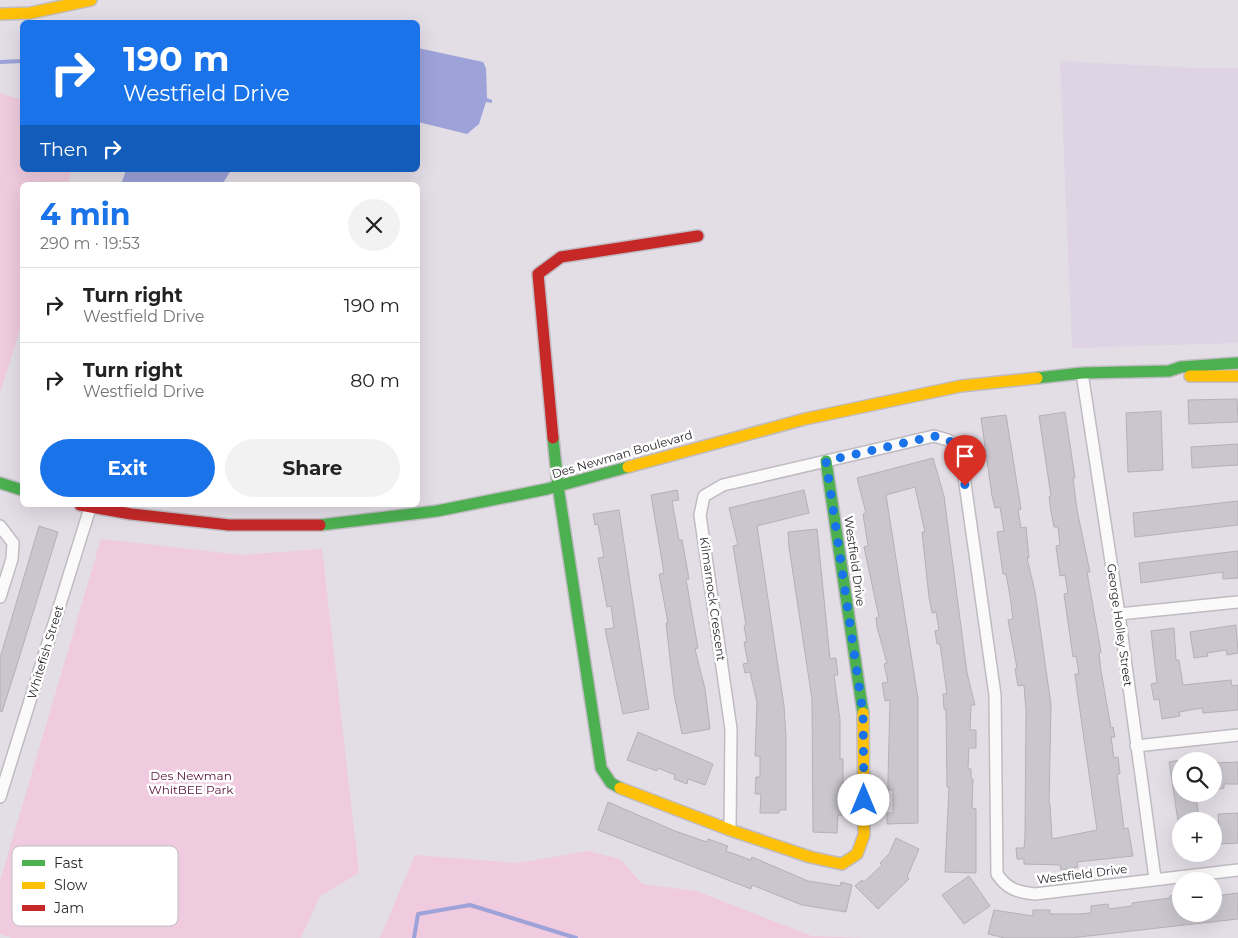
<!DOCTYPE html>
<meta charset="utf-8">
<style>
body{margin:0;font-family:Montserrat,sans-serif;background:#f2f2f2;color:#222;height:100vh;display:flex;flex-direction:column;font-size:19px;white-space:nowrap}
*{box-sizing:border-box;margin:0}
p{font-size:16px;color:#767676}
.icon{flex:none;width:28px;height:28px;fill:none;stroke:currentColor;stroke-width:2;stroke-linecap:round;stroke-linejoin:round}
.map{position:relative;flex:1;overflow:hidden}
.sheet{position:absolute;left:20px;top:182px;width:400px;height:325px;display:flex;flex-direction:column;background:#fff;border-radius:8px;box-shadow:0 5px 20px #0002}
.sheet>*{flex:none}
.hud{position:absolute;left:20px;top:20px;width:400px;height:152px;border-radius:8px;box-shadow:0 5px 20px #0002;background:#1a73e8;color:#fff;overflow:hidden}
.fabs{position:absolute;left:1172px;top:752px;display:grid;gap:10px}
.fabs a{display:grid;place-items:center;width:50px;height:50px;border-radius:50%;background:#fff;box-shadow:0 5px 20px #0002;font-size:25px}
.pin{position:absolute;display:grid;place-items:center;width:42px;height:42px;color:#fff;margin:-51px -21px;border-radius:50% 50% 50% 0;rotate:-45deg;box-shadow:0 0 5px #0007}
.pin .icon{rotate:45deg}
.me{position:absolute;width:55px;margin:-28px;rotate:0deg;stroke-linejoin:round;filter:drop-shadow(0 0 4px #0008)}
.turn{display:flex;align-items:center;gap:18px;height:105px;padding:0 20px;font-size:22px}
.turn .icon{width:65px;height:65px;stroke-width:2.5}
.turn b{display:block;font-size:35px;line-height:42px}
.then{display:flex;align-items:center;height:48px;padding:0 20px;background:#0003;gap:10px;font-size:19px}
.round{display:grid;place-items:center;flex:none;width:52px;height:52px;border-radius:26px;background:#f2f2f2}
.overview{display:flex;align-items:center;justify-content:space-between;height:85px;padding:0 20px}
h1{font-size:30px;font-weight:700;line-height:38px;color:#1a73e8}
.action{display:flex;gap:10px;margin-top:auto;padding:10px 20px}
.action a{flex:1;height:58px;border-radius:30px;background:#1a73e8;color:#fff;font-size:20px;font-weight:700;line-height:58px;text-align:center}
.action a+a{background:#f2f2f2;color:#222}
ul{padding:0;list-style:none}
li{display:flex;align-items:center;gap:15px;height:75px;padding:0 20px;border-top:1px solid #e0e0e0}
li div{flex:1}
li b{display:block;font-size:19px}
li em{font-style:normal}
.map>svg:first-child{display:block}
.built{fill:#ded4e4}
.green{fill:#f0cade}
.water{fill:#9da2d9}
.lines{fill:none;stroke-linecap:round;stroke-linejoin:round}
.stream{stroke:#9da2d9;stroke-width:4}
.building{fill:#c9c6cd;stroke:#b3b0b7}
.street-casing{stroke:#bfbbc1;stroke-width:14}
.fast-casing{stroke:#bfbbc1;stroke-width:14}
.slow-casing{stroke:#bfbbc1;stroke-width:14}
.jam-casing{stroke:#bfbbc1;stroke-width:14}
.street{stroke:#fbfafb;stroke-width:11}
.fast{stroke:#4caf50;stroke-width:11}
.slow{stroke:#ffc107;stroke-width:11}
.jam{stroke:#c62828;stroke-width:11}
.route{stroke:#1a73e8;stroke-width:9;stroke-dasharray:0 16.2}
.labels{text-anchor:middle;dominant-baseline:central;stroke-width:5;stroke-linejoin:round;paint-order:stroke}
.street-label{font-size:12px;fill:#2d292f;stroke:#fff}
.park-label{font-size:12px;fill:#59113b;stroke:#fff}
.key{fill:#fff;stroke:#c0bfc1;stroke-width:1}
.key-label{font-size:14px;fill:#2d292f}
</style>
<div class="map">
<svg width="1238" height="938" viewBox="0 0 1238 938">
<rect width="100%" height="100%" fill="#e3dee6"/>
<path class="built" d="M1060 61 1194 68H1238V343L1072 348Z"/>
<path class="green" d="M0 93 22 100V170H72L67 185H22V323L0 393Z
M101 539 242 555 322 549 359 873 320 896 301 938H12L0 934V881Z
M588 851 620 859 642 884 696 891 812 936 867 938H380L415 855 518 863Z"/>
<path class="water" d="M418 48 483 62 486 68 487 98 492 100V103L486 102 479 124 467 134 418 122Z
M126 170H231L222 185H121Z"/>
<g class="lines">
<path class="stream" d="M0 62 22 61
M414 938 418 914 470 905 576 938"/>
</g>
<path class="building" d="M1237 399 1238 422 1189 424 1188 400Z
M1161 411 1163 470 1128 472 1126 413Z
M1065 412 1075 478H1073L1077 510 1090 572H1087L1101 652 1099 653 1101 671 1111 728 1113 727 1115 737H1111L1114 758 1118 757 1120 774H1117L1124 829 1128 828 1133 856 1077 862 1078 867 1061 870 1060 865 1024 864V859H1017L1016 848H1024L1025 837 1026 711 1024 685 1018 686 1015 669 1017 668 1008 620 1013 619 1010 596 1006 574H1003L997 532 1004 531 1000 507 995 508 992 496 981 418 1006 415 1021 509 1018 510 1021 528 1026 527 1029 558H1027L1035 592 1051 705 1049 804H1050L1052 839 1097 830 1077 690 1075 674H1079L1076 656 1073 657 1064 594 1068 593 1065 575 1060 576 1056 546 1060 545 1058 527H1054L1051 512 1049 497 1051 496 1039 416Z
M1238 444V465L1192 468 1191 447Z
M933 458 944 496 967 673 975 705H971L970 730H976V748H969L968 769H971V779H973L972 808 976 809V873L945 872 949 787H947L946 709H944L943 694H947L940 644H937L935 631 939 630 936 612 932 613 929 597 922 532H925L915 487 886 495 918 699V823L887 824V813H893V790H888V779L890 700 885 701 882 683 888 682 884 664 887 663 877 627 876 618 879 617 864 547 868 546 863 514 866 513 857 478Z
M677 490 679 500 672 501 679 540H682L689 579H686L698 648 695 649 705 689 710 729 682 734 674 694 666 623H668L659 574 664 573 651 495Z
M804 490 809 513 757 526 784 706 786 737V810H779V813H760L761 794H755L756 777H760V756H755L757 702 750 672 745 673 743 664 748 663 744 642H747L744 626 746 625 733 546 738 545 729 508Z
M1238 501V525L1135 537 1133 513Z
M619 510 649 709 623 714 605 629 614 628 611 606 607 607 598 558 604 557 598 524 595 525 593 514Z
M39 526 58 532 15 671 2 712 0 711V658Z
M817 529 830 659 836 658 838 675H834L840 720V759H843V798H845V815H838L837 833 813 832 812 699 789 547 788 532Z
M1238 551V578L1223 579V572L1141 583 1139 563Z
M1236 625 1238 653 1227 655 1226 650 1207 653 1208 656 1194 658 1190 632Z
M1174 628 1176 660H1179L1183 685 1231 680 1232 686 1238 685V710L1203 713 1202 708 1179 712 1180 716 1162 719 1159 699 1154 700 1151 684 1157 683 1151 631Z
M638 732 713 764 705 785 688 779 687 784 674 779 675 775 658 768 657 771 627 760Z
M1181 760V794H1196L1199 821H1178L1169 762Z
M1238 762V784H1224V788L1214 790V763Z
M608 802 675 831 707 842 708 839 728 846 726 851 751 860 752 857 808 881 840 886 841 882 852 885 846 912 802 905 752 885 751 889 598 830Z
M1238 813V843L1220 844 1218 814Z
M896 838 919 849 907 877 909 879 878 909 855 886 862 880 864 882 882 865 880 863 889 854Z
M969 876 990 906 964 924 942 895Z
M1238 893V919L1070 938H1005L988 934 994 910 1033 916V910H1050V914H1078L1091 913V906L1108 904 1109 909 1132 906V903L1170 898V896L1181 894V914H1214V896Z"/>
<g class="lines">
<defs>
<path id="street" d="M1082 373 1119 614 1155 878
M0 526 13 543 12 559 0 597
M1119 614 1238 602
M1136 746 1238 735
M0 797 90 508
M730 830 731 729 700 515 704 496 723 485 934 436 948 440 960 448 995 695 997 874C1007 889 1017 892 1035 894L1238 870"/>
<path id="fast" d="M1037 378 1082 373 1169 371 1181 367 1238 363
M553 438 558 486 601 768 611 783 620 788
M826 461 863 713
M0 483 22 490
M320 525 437 511 547 489 628 467"/>
<path id="slow" d="M0 14 30 13 91 0
M1190 376H1238
M628 467 805 419 961 386 1037 378
M620 788 730 830 810 857 842 864 857 854 864 835 863 713"/>
<path id="jam" d="M553 438 538 274 561 257 698 236
M80 505 131 514 229 525H320"/>
</defs>
<use href="#street" class="street-casing"/>
<use href="#fast" class="fast-casing"/>
<use href="#slow" class="slow-casing"/>
<use href="#jam" class="jam-casing"/>
<use href="#street" class="street"/>
<use href="#fast" class="fast"/>
<use href="#slow" class="slow"/>
<use href="#jam" class="jam"/>
</g>
<g class="lines">
<path class="route" d="M864 800 863 713 826 461 934 436 948 440 960 448 965 486"/>
</g>
<g class="labels">
<g class="street-label">
<text transform="translate(622 454) rotate(-16)">Des Newman Boulevard</text>
<text transform="translate(855 561) rotate(82)">Westfield Drive</text>
<text transform="translate(713 599) rotate(82)">Kilmarnock Crescent</text>
<text transform="translate(1120 625) rotate(82)">George Holley Street</text>
<text transform="translate(45 652) rotate(-73)">Whitefish Street</text>
<text transform="translate(1082 874) rotate(-7)">Westfield Drive</text>
</g>
<g class="park-label">
<text x="191" y="775">Des Newman<tspan x="191" dy="14">WhitBEE Park</tspan></text>
</g>
</g>
<rect x="12" y="846" width="166" height="80" rx="8" class="key"/>
<rect x="22" y="860" width="23" height="6" fill="#4caf50"/>
<rect x="22" y="882" width="23" height="7" fill="#ffc107"/>
<rect x="22" y="905" width="23" height="6" fill="#c62828"/>
<g class="key-label">
<text x="54" y="868">Fast</text>
<text x="54" y="890">Slow</text>
<text x="54" y="913">Jam</text>
</g>
</svg>
<div class="fabs">
<a><svg class="icon" aria-label="search" viewBox="0 0 24 24"><circle cx="10" cy="10" r="6"/><path d="M15 15l6 6"/></svg></a>
<a>+</a>
<a>−</a>
</div>
<div class="pin" style="left:965px;top:486px;background:#d93025"><svg class="icon" aria-label="arrive" viewBox="0 0 24 24"><path d="M6 21V4h12l-3 4 3 4H6"/></svg></div>
<svg class="me" style="left:864px;top:800px" viewBox="-20 -20 40 40"><circle r="19" fill="#fff"/><path d="M0-13L10 11 0 6-10 11z" fill="#1a73e8"/></svg>
<div class="hud">
<div class="turn"><svg class="icon" aria-label="right" viewBox="0 0 24 24"><path d="M7 20v-9h11M14 6l5 5-5 5"/></svg><div><b>190 m</b>Westfield Drive</div></div>
<div class="then">Then<svg class="icon" aria-label="right" viewBox="0 0 24 24"><path d="M7 20v-9h11M14 6l5 5-5 5"/></svg></div>
</div>
<section class="sheet">
<div class="overview"><div><h1>4 min</h1><p>290 m · 19:53</p></div><a class="round"><svg class="icon" aria-label="close" viewBox="0 0 24 24"><path d="M6 6l12 12M18 6L6 18"/></svg></a></div>
<ul>
<li><svg class="icon" aria-label="right" viewBox="0 0 24 24"><path d="M7 20v-9h11M14 6l5 5-5 5"/></svg><div><b>Turn right</b><p>Westfield Drive</p></div><em>190 m</em></li>
<li><svg class="icon" aria-label="right" viewBox="0 0 24 24"><path d="M7 20v-9h11M14 6l5 5-5 5"/></svg><div><b>Turn right</b><p>Westfield Drive</p></div><em>80 m</em></li>
</ul>
<div class="action"><a>Exit</a><a>Share</a></div>
</section>
</div>
